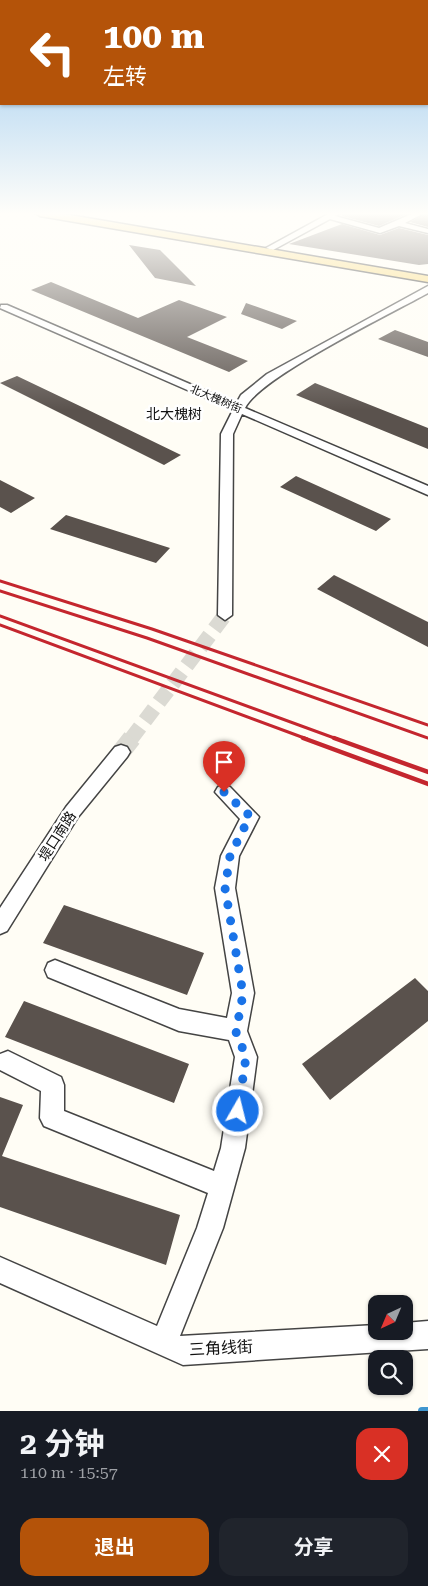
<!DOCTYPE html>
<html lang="zh">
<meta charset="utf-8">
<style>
body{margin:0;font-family:"Roboto Serif","Noto Sans SC",serif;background:#20242c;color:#f1f3f6;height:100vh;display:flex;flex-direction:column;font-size:19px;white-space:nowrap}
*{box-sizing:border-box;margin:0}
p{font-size:16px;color:#9ea1a6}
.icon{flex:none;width:28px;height:28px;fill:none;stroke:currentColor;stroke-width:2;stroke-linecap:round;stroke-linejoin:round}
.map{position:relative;height:1411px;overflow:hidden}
.side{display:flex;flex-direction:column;background:#171b24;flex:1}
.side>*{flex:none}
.banner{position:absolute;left:0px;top:0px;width:429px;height:105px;box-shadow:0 1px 4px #0004;background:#b45309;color:#fff;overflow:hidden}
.needle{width:32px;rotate:224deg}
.controls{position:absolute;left:368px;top:1295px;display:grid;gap:10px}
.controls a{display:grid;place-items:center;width:45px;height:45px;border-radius:10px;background:#171b24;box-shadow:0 1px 4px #0004;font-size:25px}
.pin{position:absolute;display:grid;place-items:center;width:42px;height:42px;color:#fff;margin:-51px -21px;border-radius:50% 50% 50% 0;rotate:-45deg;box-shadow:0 0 5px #0007}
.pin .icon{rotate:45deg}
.me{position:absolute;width:55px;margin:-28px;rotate:8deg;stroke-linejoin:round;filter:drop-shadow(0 0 4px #0008)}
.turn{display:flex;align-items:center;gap:18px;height:105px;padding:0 20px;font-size:22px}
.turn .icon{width:65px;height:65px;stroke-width:2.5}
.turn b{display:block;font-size:35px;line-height:42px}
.round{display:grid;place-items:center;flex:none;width:52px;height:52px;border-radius:15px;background:#20242c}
.headline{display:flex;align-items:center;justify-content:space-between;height:85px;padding:0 20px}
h1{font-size:30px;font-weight:700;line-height:38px}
.action{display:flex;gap:10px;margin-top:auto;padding:10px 20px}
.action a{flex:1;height:58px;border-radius:15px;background:#b45309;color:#fff;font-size:20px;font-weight:700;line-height:58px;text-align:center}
.action a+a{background:#20242c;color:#f1f3f6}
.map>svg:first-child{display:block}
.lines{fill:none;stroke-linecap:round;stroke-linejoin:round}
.stream{stroke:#3f96cf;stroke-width:8}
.building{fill:#5a524d}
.minor-tunnel-far1{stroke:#dbdad3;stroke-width:15;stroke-dasharray:15 8;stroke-linecap:butt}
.minor-tunnel{stroke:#dbdad3;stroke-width:19;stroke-dasharray:19 9;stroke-linecap:butt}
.minor-casing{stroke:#444;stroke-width:3}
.major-casing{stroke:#222;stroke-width:3}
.minor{fill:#fff;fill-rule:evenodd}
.major{fill:#f9d66b;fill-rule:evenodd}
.rail-far1{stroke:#c4262e;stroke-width:3}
.rail{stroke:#c4262e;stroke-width:4.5}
.route{stroke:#1a73e8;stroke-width:9;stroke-dasharray:0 16.2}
.labels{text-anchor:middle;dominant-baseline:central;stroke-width:5;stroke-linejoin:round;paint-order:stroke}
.far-street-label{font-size:11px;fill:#111;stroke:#fff}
.far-quarter-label{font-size:14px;fill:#111;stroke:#fff}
.street-label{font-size:14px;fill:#111;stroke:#fff}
.near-street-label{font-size:16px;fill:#111;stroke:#fff}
</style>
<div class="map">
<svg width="428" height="1411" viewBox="0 0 428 1411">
<rect width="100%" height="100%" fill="#fffdf5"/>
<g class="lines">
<path class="stream" d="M422 1411H428"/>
</g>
<path class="building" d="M342 213H409L379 226 342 216Z
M426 213H428V227L410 222Z
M342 224 380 235 399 228 428 235V264L419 265 289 244Z
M129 245 160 250 196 286 155 278Z
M51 282 138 318 179 300 227 317 187 337 248 361 229 372 31 290Z
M246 303 297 321 282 329 241 314Z
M395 330 428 342V357L378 339Z
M17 376 82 407 181 455 164 465 0 383Z
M315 383 428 428V449L296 395Z
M296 476 391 519 376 531 280 487Z
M0 480 35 498 11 513 0 507Z
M66 515 170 548 156 563 50 529Z
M334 575 428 622V647L317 589Z
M64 905 204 953 187 995 43 943Z
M415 978 428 991V1021L330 1100 302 1064Z
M24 1001 189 1064 174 1103 5 1037Z
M0 1097 23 1105 2 1156 180 1215 166 1265 0 1207Z"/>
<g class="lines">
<path class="minor-tunnel-far1" d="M131 739 225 615"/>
<path class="minor-tunnel" d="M121 752 132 738"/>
<defs>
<path id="minor" d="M330 213H340L335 216 379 228 414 213H424L405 223 428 229V233L399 226 380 233 330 219 273 250 266 248Z
M428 286V293C392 313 260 377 245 408L428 486V495L242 414 233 434 232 615 225 620 218 615 221 434 233 410 0 308 1 305H7L236 404 241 395 267 374Z
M121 745 127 747 130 752 127 757 78 817 7 931 0 934V908L66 807 115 747Z
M224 785 230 787 259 817 239 856 235 888 254 993 247 1031 257 1057 245 1148 223 1228 180 1336 376 1325V1331H404V1323L428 1321V1349L183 1365 0 1283V1257L157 1326 197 1228 208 1193 44 1126 40 1118 41 1091 0 1070V1054L8 1051 61 1077 64 1085V1111L214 1171 221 1148 235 1057 229 1040 179 1031 48 977 45 970 48 963 55 960 179 1009 227 1018 232 993 215 888 221 856 240 819 215 792 218 787Z"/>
<path id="major" d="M35 213H58L428 276V282L40 216Z"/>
</defs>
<use href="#minor" class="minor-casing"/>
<use href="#major" class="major-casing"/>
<use href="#minor" class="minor"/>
<use href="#major" class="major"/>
<path class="rail-far1" d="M0 581 152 629 428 725
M0 591 147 638 428 738
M0 616 337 739
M0 625 307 739"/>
<path class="rail" d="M303 738 428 784
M334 738 428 772"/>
</g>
<linearGradient id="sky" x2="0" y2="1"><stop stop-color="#95c6ee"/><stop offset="0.52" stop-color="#fffefa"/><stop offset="1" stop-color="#fffefa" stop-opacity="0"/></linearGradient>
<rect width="428" height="411" fill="url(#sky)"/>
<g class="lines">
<path class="route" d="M224 792 250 816 230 856 225 888 243 994 236 1032 246 1057 238 1111"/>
</g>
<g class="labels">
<g class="far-street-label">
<text transform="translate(216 399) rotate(23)">北大槐树街</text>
</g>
<g class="far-quarter-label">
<text x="174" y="414">北大槐树</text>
</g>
<g class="street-label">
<text transform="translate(57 836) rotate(-57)">堤口南路</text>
</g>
<g class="near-street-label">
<text transform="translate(221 1348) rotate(-3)">三角线街</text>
</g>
</g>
</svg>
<div class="controls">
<a><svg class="needle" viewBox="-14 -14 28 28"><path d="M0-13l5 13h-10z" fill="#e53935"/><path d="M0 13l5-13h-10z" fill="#9ea1a6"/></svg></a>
<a><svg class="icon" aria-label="search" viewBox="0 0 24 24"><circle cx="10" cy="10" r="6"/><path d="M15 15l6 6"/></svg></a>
</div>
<div class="pin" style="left:224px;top:792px;background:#d93025"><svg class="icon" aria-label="arrive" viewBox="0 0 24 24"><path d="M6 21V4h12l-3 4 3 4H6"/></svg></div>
<svg class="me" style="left:238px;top:1111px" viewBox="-20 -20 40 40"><circle r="17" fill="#1a73e8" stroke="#fff" stroke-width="3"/><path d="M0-11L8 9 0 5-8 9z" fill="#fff"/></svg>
<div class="banner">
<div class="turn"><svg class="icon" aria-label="left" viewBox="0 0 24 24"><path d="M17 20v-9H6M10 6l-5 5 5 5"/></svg><div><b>100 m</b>左转</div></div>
</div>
</div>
<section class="side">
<div class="headline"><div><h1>2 分钟</h1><p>110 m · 15:57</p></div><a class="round" style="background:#d93025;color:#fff"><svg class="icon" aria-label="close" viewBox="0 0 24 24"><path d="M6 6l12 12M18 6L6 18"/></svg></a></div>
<div class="action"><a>退出</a><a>分享</a></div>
</section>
